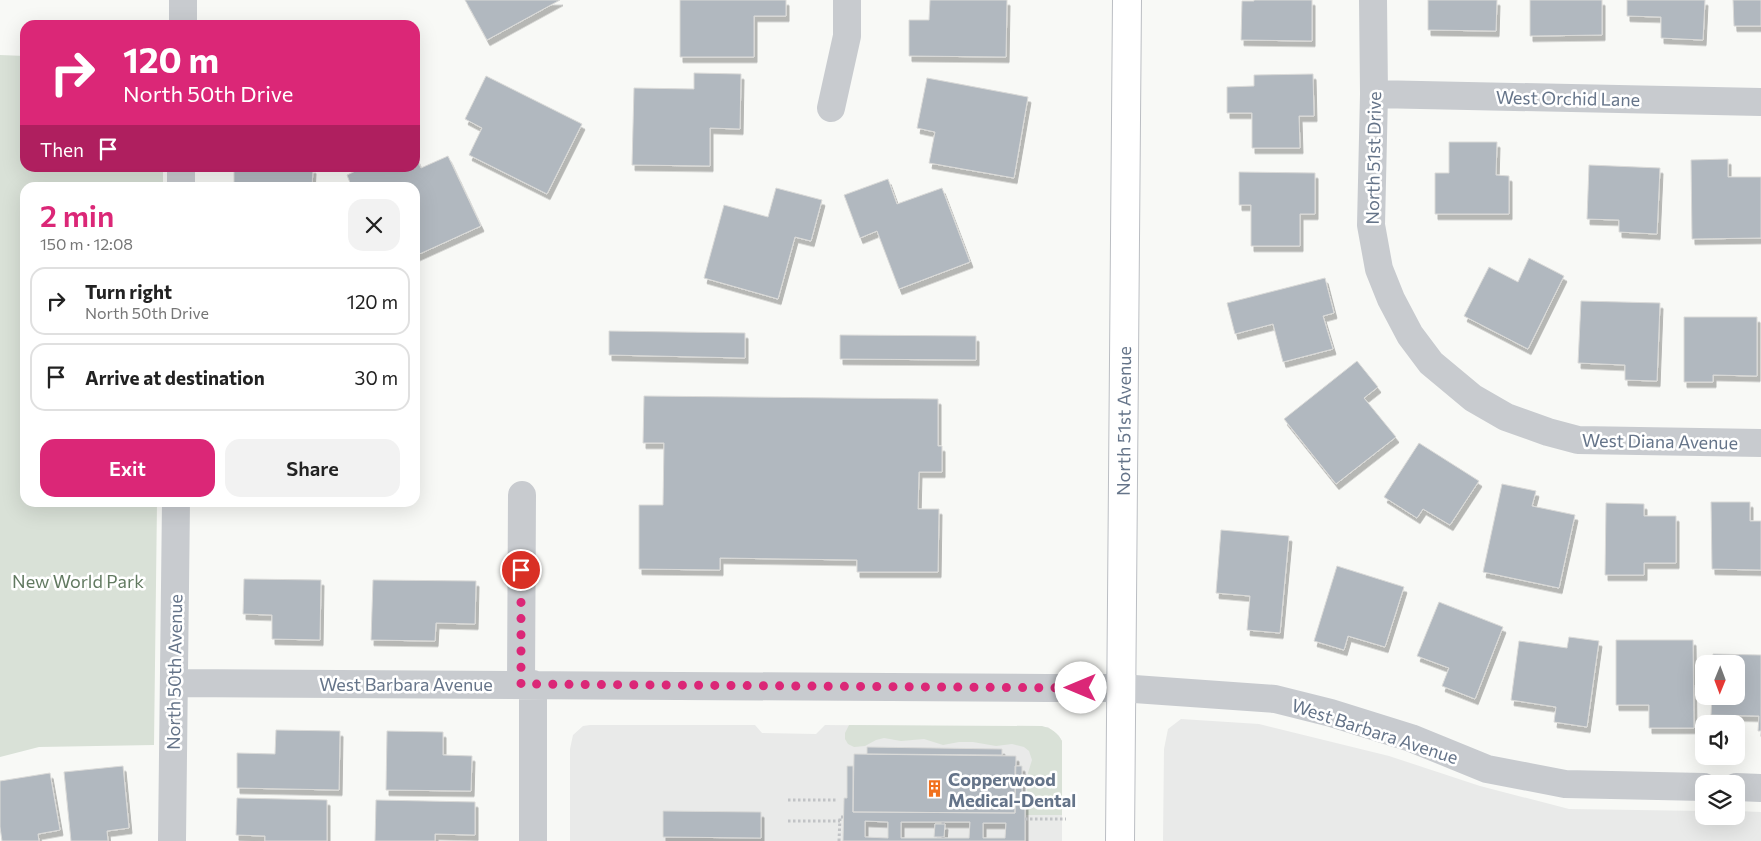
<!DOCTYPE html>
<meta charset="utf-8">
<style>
body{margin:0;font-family:Commissioner,sans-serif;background:#f2f2f2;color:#222;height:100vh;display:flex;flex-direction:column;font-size:19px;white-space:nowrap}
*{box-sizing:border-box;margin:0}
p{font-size:16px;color:#767676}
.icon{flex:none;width:28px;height:28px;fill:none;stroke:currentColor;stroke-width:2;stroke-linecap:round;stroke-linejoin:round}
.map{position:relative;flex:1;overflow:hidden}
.side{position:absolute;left:20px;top:182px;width:400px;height:325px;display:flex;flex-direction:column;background:#fff;border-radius:15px;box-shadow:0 5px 20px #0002}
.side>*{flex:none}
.guide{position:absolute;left:20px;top:20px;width:400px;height:152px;border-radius:15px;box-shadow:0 5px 20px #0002;background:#db2777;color:#fff;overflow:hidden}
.needle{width:32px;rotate:181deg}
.tools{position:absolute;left:1695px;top:655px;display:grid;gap:10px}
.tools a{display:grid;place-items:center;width:50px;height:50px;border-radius:10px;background:#fff;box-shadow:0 5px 20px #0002;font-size:25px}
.pin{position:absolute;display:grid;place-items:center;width:42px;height:42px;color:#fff;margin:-21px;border:2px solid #fff;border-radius:50%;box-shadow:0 1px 5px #0007}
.me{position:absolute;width:55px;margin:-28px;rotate:270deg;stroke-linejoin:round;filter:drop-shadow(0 0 4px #0008)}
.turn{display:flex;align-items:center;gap:18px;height:105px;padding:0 20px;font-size:22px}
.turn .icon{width:65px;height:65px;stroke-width:2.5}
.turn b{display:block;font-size:35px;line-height:42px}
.then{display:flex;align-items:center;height:48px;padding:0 20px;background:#0003;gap:10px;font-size:19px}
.round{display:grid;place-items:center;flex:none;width:52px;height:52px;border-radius:15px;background:#f2f2f2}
.head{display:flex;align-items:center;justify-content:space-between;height:85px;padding:0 20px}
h1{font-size:30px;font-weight:600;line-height:38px;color:#db2777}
.action{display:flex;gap:10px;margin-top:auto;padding:10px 20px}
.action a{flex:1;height:58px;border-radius:15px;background:#db2777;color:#fff;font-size:20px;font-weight:600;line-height:58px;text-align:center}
.action a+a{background:#f2f2f2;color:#222}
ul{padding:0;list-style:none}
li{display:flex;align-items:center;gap:15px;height:68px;margin:0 10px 8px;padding:0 10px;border:2px solid #e0e0e0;border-radius:15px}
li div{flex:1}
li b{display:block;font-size:19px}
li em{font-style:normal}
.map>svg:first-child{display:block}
.built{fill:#e9eae9}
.green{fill:#d9e1d7}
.building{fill:#b1b8bf;stroke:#dadad8;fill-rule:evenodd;filter:url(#shadow)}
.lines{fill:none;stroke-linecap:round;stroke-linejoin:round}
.primary-casing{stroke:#bbbec3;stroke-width:30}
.path{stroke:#c1c3c6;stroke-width:3;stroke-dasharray:2.5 2.5;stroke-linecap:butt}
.minor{stroke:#c8cbcf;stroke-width:28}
.primary{stroke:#fff;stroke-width:28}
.route{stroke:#db2777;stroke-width:9;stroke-dasharray:0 16.2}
.labels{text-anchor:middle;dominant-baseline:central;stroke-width:5;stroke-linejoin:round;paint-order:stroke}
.street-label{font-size:18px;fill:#657489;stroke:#fff}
.park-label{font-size:18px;fill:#627a61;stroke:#fff}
.poi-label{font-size:18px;font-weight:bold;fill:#657489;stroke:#fff;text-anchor:start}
</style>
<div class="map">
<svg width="1761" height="841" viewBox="0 0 1761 841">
<defs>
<filter id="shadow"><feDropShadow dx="3" dy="5.5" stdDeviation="0" flood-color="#0004"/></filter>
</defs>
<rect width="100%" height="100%" fill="#f8f9f6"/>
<path class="built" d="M1181 719 1259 724 1389 756 1480 786 1569 809 1704 811V816H1736V811L1761 812V841H1163L1164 749 1168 729Z
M590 725H755L762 733 816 734 825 725 1048 727 1059 736 1062 741V841H570V749L573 735 583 726Z"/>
<path class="green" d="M0 55 25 56V168H163V187L25 188V502L157 503 154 745 39 747 0 757Z
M849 725 1042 726C1051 728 1058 733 1062 741V815H1026L1028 773 1032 760 1029 751 1024 747 1012 744 996 746 973 742H959L943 745 924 739 901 741 884 738 876 740 865 746 854 747 848 744 845 739V733Z"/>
<path class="building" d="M465 0H560L487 40Z
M680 0H786V16H754V57H680Z
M930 0H1007L1006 57 909 56V20H929Z
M1254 0H1312V41L1241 40 1242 1H1254Z
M1428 0H1497L1496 31 1428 30Z
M1530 0H1602V35L1530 36Z
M1627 0H1705L1703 40 1661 38V17L1627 16Z
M1733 0H1761V26H1734Z
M694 73 741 74 740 129 710 128V166L632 165 634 88 694 89Z
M1313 74 1314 116H1299L1300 148H1252V113H1227V87L1254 86V75Z
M486 76 582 124 547 194 469 155 482 128 465 119Z
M927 78 1028 97 1014 178 929 163 935 132 917 128Z
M1449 142H1497L1496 175 1509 176V214H1435V173H1449Z
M415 155 421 168 448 156 481 226 415 256V188H352L347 175 362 168H415Z
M1728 159V177H1761V238L1692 239 1691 160Z
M1589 165 1660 168 1657 234 1619 232V220L1587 219Z
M234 168H313L312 188H234Z
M1239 172 1315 173V214H1300V246H1251V205H1239Z
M888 179 897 204 942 188 970 262 899 289 877 231 860 238 844 195Z
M776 188 822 200 811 241 795 237 778 299 704 278 724 205 768 217Z
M1529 258 1564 276 1528 349 1464 316 1489 267 1518 282Z
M1325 278 1334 313 1323 316 1333 349 1283 362 1273 324 1235 334 1227 303Z
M1581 301 1660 303 1657 381 1625 380V365L1578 363Z
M1684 317H1757V376L1713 375V382H1684Z
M609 331 745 333V358L609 355Z
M840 335 976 336V360L840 359Z
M1357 361 1378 387 1364 398 1396 437 1336 484 1284 419Z
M644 396 938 399V446H942V472H919L918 509H939L938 572H857V560L720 558V570L639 569V505H663L664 443H643Z
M1419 443 1479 481 1450 525 1423 509 1417 518 1384 497Z
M1502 484 1536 491 1532 506 1575 515 1559 588 1483 572Z
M1711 502H1750V521H1761V570L1712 569Z
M1606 503 1644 504V516H1676V563H1644V575H1605Z
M1221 530 1289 536 1280 633 1247 630 1250 596 1216 593Z
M1337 566 1404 587 1385 647 1348 636 1344 650 1314 641Z
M244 579 321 580 320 640 272 639V615L243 614Z
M373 580 476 581 475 624 436 623 435 641 371 640Z
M1439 602 1503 627 1475 699 1442 686 1449 668 1417 656Z
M1569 637 1599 641 1587 727 1554 722 1556 707 1511 700 1519 641 1567 648Z
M1616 640H1693L1694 728H1649V705H1616Z
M1713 654 1761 655V731H1758L1759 716 1711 715 1712 696H1736V664H1713Z
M276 730 340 731 339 790 237 788V753L275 754Z
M387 731 443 732V755L472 756 471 791 386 790Z
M867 747 1002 749V755L867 754Z
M854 754 1016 756 1015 813 853 812Z
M123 766 129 828 107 831 108 841H71L64 772Z
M847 766H853V812L1015 813V766H1022V799H1025V841H843L844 798H847ZM865 821 888 822V838L865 837ZM901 822H970L969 838H901ZM983 823H1006L1005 838H983Z
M50 773 60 830 38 834 39 841H2L0 827V781Z
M237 798 327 800V841H265V836L236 835Z
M376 800 475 802V835L435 834V841H375Z
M663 811 761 812V838L663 837Z
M935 824H945L944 837H934Z"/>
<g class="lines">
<defs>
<g id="primary">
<path id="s1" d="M1120 841 1127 0"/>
</g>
</defs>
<use href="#primary" class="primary-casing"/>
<path class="path" d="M788 800H836
M1025 819H1066
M788 821H840
M943 824V822
M943 838V837
M839 841 840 817H843"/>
<path class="minor" d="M1373 0 1374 94 1371 225 1379 269 1391 299 1410 335 1431 363 1473 398 1506 417 1548 432 1578 440 1761 443
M183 25V0
M1374 94 1761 102
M831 108 847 36V0
M181 188V168
M175 683 1047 688H1120L1275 699 1331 713 1411 738 1487 769 1565 784 1704 787
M521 684 522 495
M1736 787 1761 788
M172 841 176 502
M533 841V684"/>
<use href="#primary" class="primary"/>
</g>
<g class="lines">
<path class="route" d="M521 570V684L1081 688"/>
</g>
<defs>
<symbol id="building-bare" viewBox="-9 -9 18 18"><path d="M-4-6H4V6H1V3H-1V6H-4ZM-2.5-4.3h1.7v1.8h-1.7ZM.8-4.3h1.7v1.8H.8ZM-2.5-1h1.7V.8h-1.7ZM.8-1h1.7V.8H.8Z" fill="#f1711e" stroke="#fff" stroke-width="2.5" paint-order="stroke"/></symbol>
</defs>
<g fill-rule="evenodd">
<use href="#building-bare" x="922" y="776" width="25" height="25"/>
</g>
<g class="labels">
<g class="street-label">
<text transform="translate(1568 98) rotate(1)">West Orchid Lane</text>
<text transform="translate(1373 158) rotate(-89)">North 51st Drive</text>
<text stroke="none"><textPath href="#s1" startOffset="420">North 51st Avenue</textPath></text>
<text transform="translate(1660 441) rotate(1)">West Diana Avenue</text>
<text transform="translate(174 672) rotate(-89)">North 50th Avenue</text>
<text x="406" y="684">West Barbara Avenue</text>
<text transform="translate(1375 731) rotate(18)">West Barbara Avenue</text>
</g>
<g class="park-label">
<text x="78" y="581">New World Park</text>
</g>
<g class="poi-label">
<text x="948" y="779">Copperwood<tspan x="948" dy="21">Medical-Dental</tspan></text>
</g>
</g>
</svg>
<div class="tools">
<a><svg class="needle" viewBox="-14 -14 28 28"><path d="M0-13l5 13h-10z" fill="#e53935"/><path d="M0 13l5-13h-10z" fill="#767676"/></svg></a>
<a><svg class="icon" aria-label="sound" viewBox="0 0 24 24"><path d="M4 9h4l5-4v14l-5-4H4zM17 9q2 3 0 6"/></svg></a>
<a><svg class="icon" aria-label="layers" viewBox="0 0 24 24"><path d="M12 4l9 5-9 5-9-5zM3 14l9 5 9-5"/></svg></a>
</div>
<div class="pin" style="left:521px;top:570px;background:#d93025"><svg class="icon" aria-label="arrive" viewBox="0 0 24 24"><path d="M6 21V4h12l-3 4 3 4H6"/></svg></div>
<svg class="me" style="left:1081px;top:688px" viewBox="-20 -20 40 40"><circle r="19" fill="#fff"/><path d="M0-13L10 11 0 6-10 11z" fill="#db2777"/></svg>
<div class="guide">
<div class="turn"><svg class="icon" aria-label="right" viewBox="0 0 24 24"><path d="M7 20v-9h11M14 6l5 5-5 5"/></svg><div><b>120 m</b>North 50th Drive</div></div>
<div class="then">Then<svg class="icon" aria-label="arrive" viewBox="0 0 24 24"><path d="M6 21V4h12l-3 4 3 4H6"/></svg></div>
</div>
<section class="side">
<div class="head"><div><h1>2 min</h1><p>150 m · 12:08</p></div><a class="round"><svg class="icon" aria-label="close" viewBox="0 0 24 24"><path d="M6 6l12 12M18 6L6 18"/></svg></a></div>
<ul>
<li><svg class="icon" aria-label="right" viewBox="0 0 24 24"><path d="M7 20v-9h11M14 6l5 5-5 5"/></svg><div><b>Turn right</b><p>North 50th Drive</p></div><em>120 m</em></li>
<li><svg class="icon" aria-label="arrive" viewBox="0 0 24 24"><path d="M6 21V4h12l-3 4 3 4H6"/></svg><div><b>Arrive at destination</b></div><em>30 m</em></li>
</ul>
<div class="action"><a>Exit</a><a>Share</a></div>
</section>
</div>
